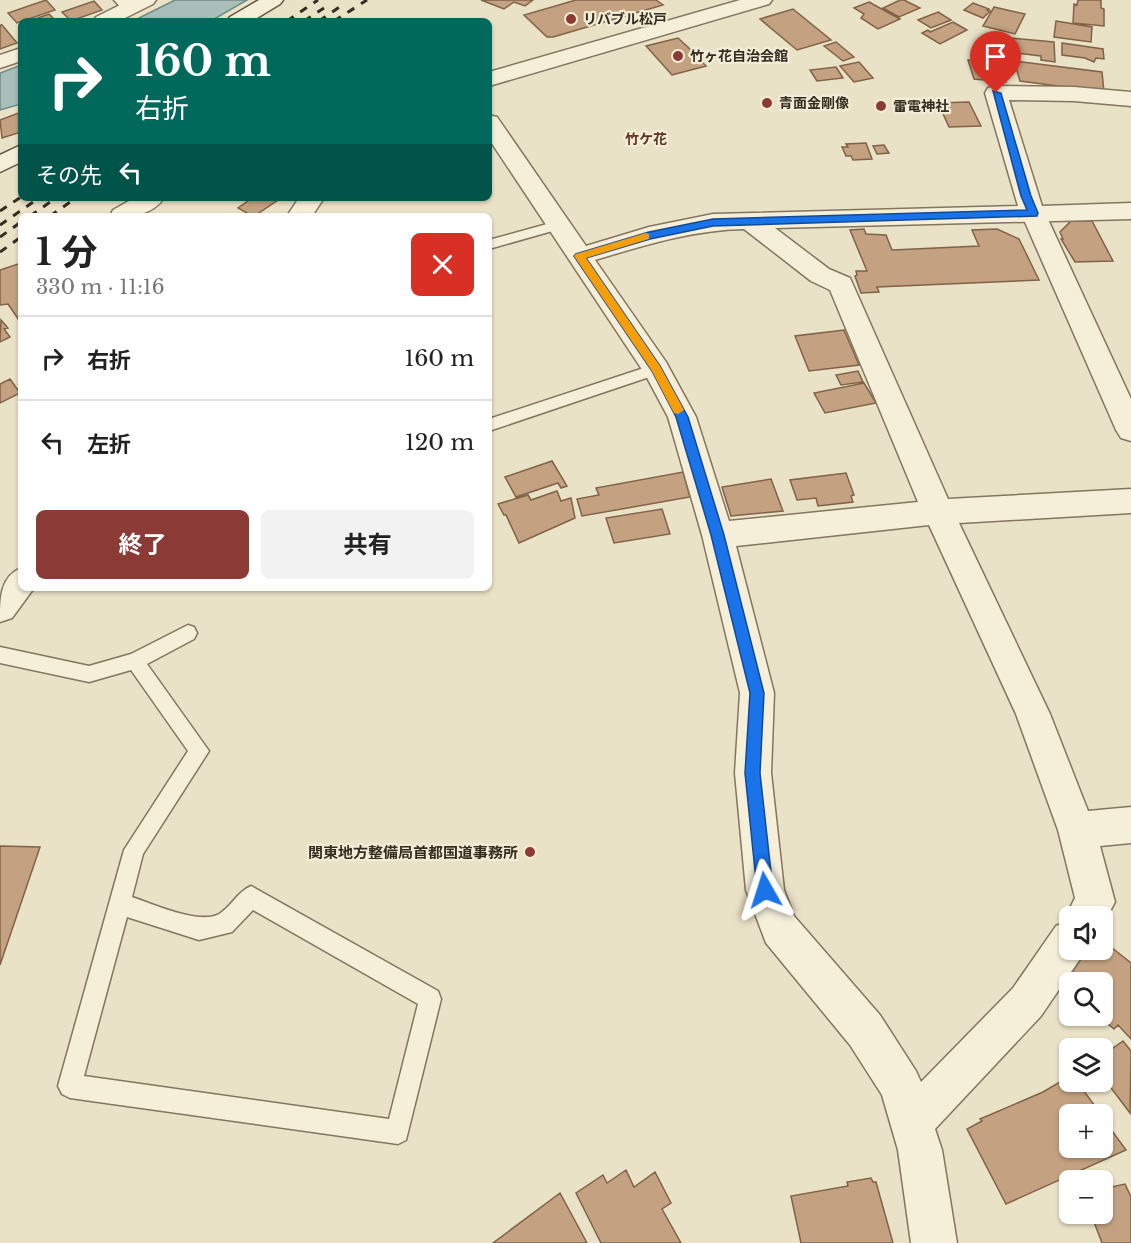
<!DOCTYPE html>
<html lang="ja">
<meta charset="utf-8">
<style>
body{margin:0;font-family:"Libre Baskerville","Noto Sans JP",serif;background:#f2f2f2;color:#222;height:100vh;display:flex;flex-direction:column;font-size:22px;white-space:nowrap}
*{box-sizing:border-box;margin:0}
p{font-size:20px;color:#767676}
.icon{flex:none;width:33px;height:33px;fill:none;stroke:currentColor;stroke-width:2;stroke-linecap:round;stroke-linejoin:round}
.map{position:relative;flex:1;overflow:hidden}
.panel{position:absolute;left:18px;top:213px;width:474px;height:378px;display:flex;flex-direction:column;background:#fff;border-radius:9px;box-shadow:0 2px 4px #0004}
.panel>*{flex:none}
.banner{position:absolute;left:18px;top:18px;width:474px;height:183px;border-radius:9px;box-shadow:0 2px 4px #0004;background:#00695c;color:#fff;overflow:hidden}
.controls{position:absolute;left:1059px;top:906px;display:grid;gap:12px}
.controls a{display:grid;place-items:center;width:54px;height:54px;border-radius:9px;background:#fff;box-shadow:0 2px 4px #0004;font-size:30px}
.pin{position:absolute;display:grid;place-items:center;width:51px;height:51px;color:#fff;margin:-62px -26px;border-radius:50% 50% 50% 0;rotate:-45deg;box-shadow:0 0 6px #0007}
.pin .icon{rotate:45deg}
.me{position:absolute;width:66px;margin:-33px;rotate:354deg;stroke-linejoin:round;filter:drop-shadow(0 0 4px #0008)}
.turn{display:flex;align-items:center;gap:21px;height:126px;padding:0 18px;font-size:27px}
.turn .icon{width:78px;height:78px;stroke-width:2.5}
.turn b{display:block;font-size:42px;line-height:51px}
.then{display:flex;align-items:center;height:57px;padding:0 18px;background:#0003;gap:12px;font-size:22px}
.round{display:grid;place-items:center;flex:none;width:63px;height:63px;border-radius:9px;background:#f2f2f2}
.overview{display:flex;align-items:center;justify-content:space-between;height:102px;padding:0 18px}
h1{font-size:36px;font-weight:700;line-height:45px}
.cta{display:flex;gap:12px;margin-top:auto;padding:12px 18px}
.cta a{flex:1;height:69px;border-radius:9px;background:#8c3a35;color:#fff;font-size:24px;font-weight:700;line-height:69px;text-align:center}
.cta a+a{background:#f2f2f2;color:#222}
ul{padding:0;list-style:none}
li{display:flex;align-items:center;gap:18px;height:84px;padding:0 18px;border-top:2px solid #e0e0e0}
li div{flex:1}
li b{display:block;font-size:22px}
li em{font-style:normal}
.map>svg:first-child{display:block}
.water{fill:#a8beb9;stroke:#708b86;stroke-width:1.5}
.building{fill:#c4a281;stroke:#806247;stroke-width:1.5}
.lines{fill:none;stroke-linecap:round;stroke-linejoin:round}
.service-casing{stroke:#83755f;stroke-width:3}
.minor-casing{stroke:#83755f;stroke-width:3}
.tertiary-casing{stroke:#83755f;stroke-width:3}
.secondary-casing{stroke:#655642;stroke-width:3}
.service{fill:#f5efda;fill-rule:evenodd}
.minor{fill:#f5efda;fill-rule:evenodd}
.tertiary{fill:#f5efda;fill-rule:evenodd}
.secondary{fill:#f5efda;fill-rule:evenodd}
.rail{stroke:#352c21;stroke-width:3;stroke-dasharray:8 8;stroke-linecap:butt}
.route{fill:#1a73e8;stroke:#114b97;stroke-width:1.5}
.slow{fill:#f59e0b}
.poi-dot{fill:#8c3a35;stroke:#f2ecd6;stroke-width:2}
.labels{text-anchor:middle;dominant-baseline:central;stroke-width:4.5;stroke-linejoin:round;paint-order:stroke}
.far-poi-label{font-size:14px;font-weight:bold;fill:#352c21;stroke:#f2ecd6;text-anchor:start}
.far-neighbourhood-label{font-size:14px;font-weight:bold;fill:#5d3425;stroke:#f2ecd6}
.poi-label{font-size:15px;font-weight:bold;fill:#352c21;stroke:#f2ecd6;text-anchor:end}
</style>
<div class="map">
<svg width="1131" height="1243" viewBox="0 0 1131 1243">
<rect width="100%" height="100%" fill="#eae2c7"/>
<path class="water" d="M175 0H247L211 21H133Z
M21 65V104L0 110V73Z"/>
<path class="building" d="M46 0 55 10 17 23 8 13Z
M481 0H533L525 6 514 2 504 9Z
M576 0H656L663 5 553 37H547L524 15Z
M900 0H904L920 8 899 17 883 8Z
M1078 0H1101V8L1104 9V26L1073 23 1074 4 1077 5Z
M94 1 102 10 71 21 62 12Z
M869 2 878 7 900 19 878 29 861 18 864 14 854 8Z
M973 3 989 9 987 10 990 11 983 18 964 10Z
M994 7 1025 14 1015 34 983 26Z
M793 9 831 40 797 50 760 19Z
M938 12 951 20 931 28 918 20Z
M49 14 56 21H29Z
M1056 21 1092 27 1091 42 1054 37Z
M953 22 967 30 940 44 922 33 928 30 930 32Z
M0 25H2L17 43 0 49Z
M678 38 690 49 706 66 672 75 646 46Z
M1011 38 1054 42 1055 62 1041 60V56L1008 52 1007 39Z
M836 42 854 57 843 61 824 46Z
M1062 43 1103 49 1104 59 1096 58 1094 62 1085 58 1062 55Z
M968 60 1004 62 1009 78 1005 80 1006 82 974 79Z
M1014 61 1102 72 1104 92 1020 81Z
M859 62 873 78 854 82 840 66Z
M836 67 843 78 817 81 810 70Z
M969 102 981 126 949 127 938 103Z
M21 112V132L2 138 0 120Z
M866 143 872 159 853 160 851 156H846L842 147H848L846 144Z
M884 145 889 153 877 154 873 146Z
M252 198H274L278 200 259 213 264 216H243L247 213 238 208Z
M1071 221H1092L1113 261 1075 262 1061 239H1063L1060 232Z
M864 229 866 234 886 235 892 250 979 246 972 230 997 229 1019 239 1039 280 877 287 879 292 861 293 855 276 857 275 856 271H867L850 230Z
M21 263V323L8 304 0 305V270Z
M1 320 8 328 4 329 10 337 0 342Z
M844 330 859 365 809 371 795 336Z
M858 371 863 382 841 385 836 375Z
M10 379 20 393 0 403V384Z
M864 383 876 403 825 413 814 393Z
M552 461 567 486 561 488 558 483 516 497 505 477Z
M683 472 690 497 582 516 577 499 599 495 596 488Z
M846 473 854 495 851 496 853 502 818 506 816 498 797 500 790 480Z
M771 479 783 511 731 516 722 487Z
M557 491 561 501 571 498 575 518 519 543 506 515H504L498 504 528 495 531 500Z
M662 509 670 534 614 543 606 518Z
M0 846 40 847 0 965Z
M1102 940 1131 963V1039L1118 1025 1114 1029 1098 1016H1102V982H1070V991L1063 986 1087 950H1102Z
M1123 1041 1131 1051 1130 1113 1102 1076V1048H1099L1108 1043 1113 1048Z
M1070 1076V1082H1077L1101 1114H1070V1148H1102V1117L1126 1150 1006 1204 967 1129 982 1121 980 1119 1043 1092Z
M626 1170 634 1187 655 1172 671 1203 662 1209 681 1243H601L576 1193 603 1175 607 1183Z
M871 1178 873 1182H876L893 1243H801L791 1196 848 1186 847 1182Z
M1125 1184 1131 1197V1243H1102L1091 1214H1102V1189Z
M560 1193 587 1243H493Z"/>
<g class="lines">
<defs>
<path id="service" d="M558 221 563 222 565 225 563 228 489 249V240Z
M656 364 661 365 664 369 661 373 489 431V419Z
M188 625 194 627 197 633 194 639 147 664 209 751 143 854 132 897C153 904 199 925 219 914 231 907 237 892 251 886L438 991 441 999 406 1140 398 1144 70 1098 62 1094 58 1086 124 850 188 751 131 670 89 682 0 663V647L89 666 131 654ZM253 910 418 1004 389 1119 84 1076 127 917 199 940 232 932Z"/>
<path id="minor" d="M130 0H156L153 4 119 21H93L96 17Z
M21 48V61L0 68V55Z
M996 86 1074 87 1131 92V106L1074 101 1009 100 1042 206 1131 203V219L775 228 829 269 850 278 948 499 1131 489V513L959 523 1050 714 1088 811 1131 807V843L1100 846 1115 902 1102 926V916H1070V950H1086L1041 1016 935 1129 942 1150 957 1243H911L898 1150 882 1095 850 1045 766 943 746 890 735 773 740 693 702 535 668 417 645 374 489 139V115L497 117 586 246 649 227 713 214 1018 206 985 93 988 88ZM744 229 811 281 830 290 918 502 729 521 696 417 666 362 595 260C645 245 693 230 744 229ZM929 525 1016 714 1058 830 1075 898 1066 916 1068 921 1056 926 1013 988 921 1082 916 1071 880 1015 794 916 784 890 771 773 774 693 736 546Z
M134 198H164C151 217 130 216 110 216L113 210Z"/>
<path id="tertiary" d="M114 0H135L141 7 138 11H124Z
M740 0H772L769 4 489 86V72Z
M299 198H324L312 216H287Z
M1033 205 1042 207 1045 213 1131 399V441L1121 438 1116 430 1021 213 1024 207Z
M21 568V588H34L12 618 0 622C0 598 0 577 21 568Z"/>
<path id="secondary" d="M259 0H283L280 4 252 21H227L230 17Z
M21 145V162L0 172V155Z"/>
</defs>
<use href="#service" class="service-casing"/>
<use href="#minor" class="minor-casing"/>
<use href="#tertiary" class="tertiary-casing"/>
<use href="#secondary" class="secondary-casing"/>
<use href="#service" class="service"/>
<use href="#minor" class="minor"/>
<use href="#tertiary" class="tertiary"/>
<use href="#secondary" class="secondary"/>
<path class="rail" d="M287 21 318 0
M304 21 324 8
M319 21 341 6
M334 21 367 0
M0 211 21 197
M30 216 56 198
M50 216 76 198
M0 225 39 198
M0 237 21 222
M0 252 21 237"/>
</g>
<path class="route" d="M993 91 1001 93 1031 196 1038 213 1037 216 713 226 650 239 586 258 660 366 688 417 724 535 764 693 760 773 773 890 771 896 765 898 760 896 757 890 745 773 750 693 711 535 676 417 652 371 574 256 576 254 649 232 713 219 1027 210 1021 196Z"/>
<path class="slow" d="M646 233 649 234V239L586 258 660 366 684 410 678 414 674 413 652 371 574 256 576 254Z"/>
<g class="poi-dot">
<circle cx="571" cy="19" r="6"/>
<circle cx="678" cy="56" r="6"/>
<circle cx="767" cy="103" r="6"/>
<circle cx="881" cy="106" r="6"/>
<circle cx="530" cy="852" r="6"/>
</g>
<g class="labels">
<g class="far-poi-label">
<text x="583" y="19">リバブル松戸</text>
<text x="690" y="56">竹ヶ花自治会館</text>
<text x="779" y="103">青面金剛像</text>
<text x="893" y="106">雷電神社</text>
</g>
<g class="far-neighbourhood-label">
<text x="646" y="139">竹ケ花</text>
</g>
<g class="poi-label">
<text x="518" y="852">関東地方整備局首都国道事務所</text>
</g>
</g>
</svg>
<div class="controls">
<a><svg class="icon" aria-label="sound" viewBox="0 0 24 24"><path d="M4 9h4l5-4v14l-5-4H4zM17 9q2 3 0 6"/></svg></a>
<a><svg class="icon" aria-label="search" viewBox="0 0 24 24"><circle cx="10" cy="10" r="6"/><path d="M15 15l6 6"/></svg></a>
<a><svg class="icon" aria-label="layers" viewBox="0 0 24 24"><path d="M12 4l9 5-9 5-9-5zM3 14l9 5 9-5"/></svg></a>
<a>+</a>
<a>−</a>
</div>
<div class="pin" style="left:996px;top:93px;background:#d93025"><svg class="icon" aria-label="arrive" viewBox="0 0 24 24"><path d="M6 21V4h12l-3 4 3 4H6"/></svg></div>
<svg class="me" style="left:765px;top:890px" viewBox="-20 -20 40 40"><path d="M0-17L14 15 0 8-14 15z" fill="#1a73e8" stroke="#fff" stroke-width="4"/></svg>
<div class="banner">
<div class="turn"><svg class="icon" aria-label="right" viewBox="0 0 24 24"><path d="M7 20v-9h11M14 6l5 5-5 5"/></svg><div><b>160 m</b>右折</div></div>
<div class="then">その先<svg class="icon" aria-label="left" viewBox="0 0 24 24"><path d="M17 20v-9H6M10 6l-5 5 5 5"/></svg></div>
</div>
<section class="panel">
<div class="overview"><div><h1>1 分</h1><p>330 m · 11:16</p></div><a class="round" style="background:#d93025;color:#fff"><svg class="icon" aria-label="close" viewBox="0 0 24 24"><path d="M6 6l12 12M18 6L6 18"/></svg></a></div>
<ul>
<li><svg class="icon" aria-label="right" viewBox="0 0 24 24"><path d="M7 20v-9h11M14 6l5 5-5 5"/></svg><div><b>右折</b></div><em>160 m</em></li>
<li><svg class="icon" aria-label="left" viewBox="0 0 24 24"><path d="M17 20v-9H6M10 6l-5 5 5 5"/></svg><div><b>左折</b></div><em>120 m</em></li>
</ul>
<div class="cta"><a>終了</a><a>共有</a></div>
</section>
</div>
